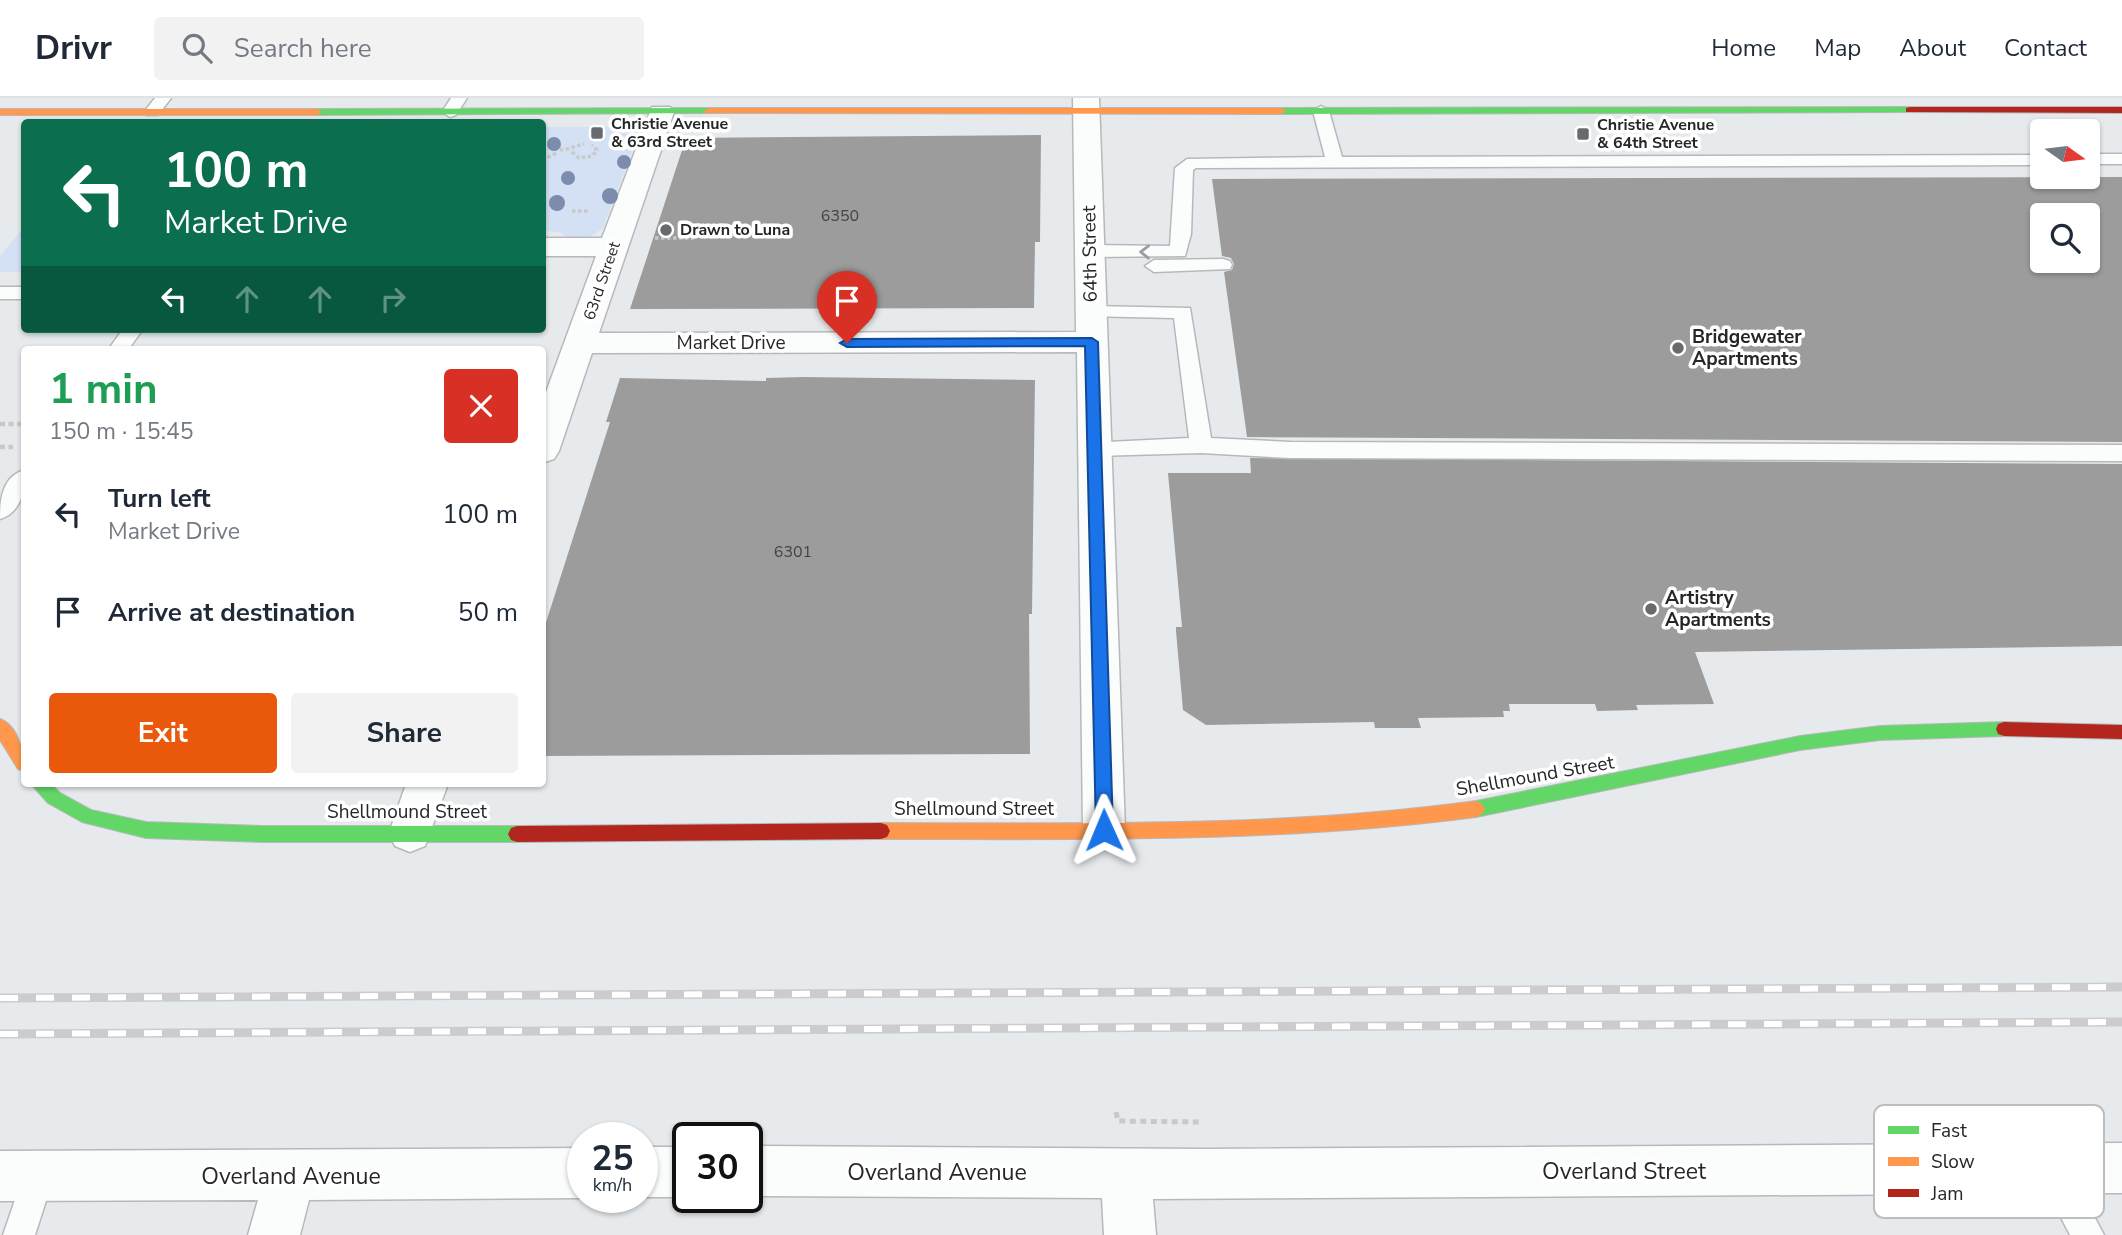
<!DOCTYPE html>
<meta charset="utf-8">
<style>
body{margin:0;font-family:"Nunito Sans",sans-serif;background:#f2f2f3;color:#1f2937;height:100vh;display:flex;flex-direction:column;font-size:26px;white-space:nowrap}
*{box-sizing:border-box;margin:0}
p{font-size:23px;color:#747a83}
.icon{flex:none;width:38px;height:38px;fill:none;stroke:currentColor;stroke-width:2;stroke-linecap:round;stroke-linejoin:round}
.map{position:relative;flex:1;overflow:hidden}
.panel{position:absolute;left:21px;top:248px;width:525px;height:441px;display:flex;flex-direction:column;background:#fff;border-radius:7px;box-shadow:0 2px 5px #0004}
.panel>*{flex:none}
.hud{position:absolute;left:21px;top:21px;width:525px;height:214px;border-radius:7px;box-shadow:0 2px 5px #0004;background:#0b6e4f;color:#fff;overflow:hidden}
.needle{width:46px;rotate:104deg}
.buttons{position:absolute;left:2030px;top:21px;display:grid;gap:14px}
.buttons a{display:grid;place-items:center;width:70px;height:70px;border-radius:7px;background:#fff;box-shadow:0 2px 5px #0004;font-size:35px}
.speed{position:absolute;left:567px;top:1024px;display:flex;gap:14px;font-size:35px;font-weight:700;text-align:center}
.speed>*{display:grid;place-content:center;width:91px;height:91px;border-radius:50%;background:#fff;box-shadow:0 2px 5px #0004;line-height:1}
.speed small{font-size:18px;font-weight:400}
.speed .limit{border:4px solid #111;border-radius:10px;background:#fff;color:#111}
.pin{position:absolute;display:grid;place-items:center;width:60px;height:60px;color:#fff;margin:-72px -30px;border-radius:50% 50% 50% 0;rotate:-45deg;box-shadow:0 0 7px #0007}
.pin .icon{rotate:45deg}
.me{position:absolute;width:77px;margin:-38px;rotate:359deg;stroke-linejoin:round;filter:drop-shadow(0 0 5px #0008)}
.turn{display:flex;align-items:center;gap:24px;height:147px;padding:0 28px;font-size:32px}
.turn .icon{width:91px;height:91px;stroke-width:2.5}
.turn b{display:block;font-size:49px;line-height:60px}
.lanes{display:flex;align-items:center;height:66px;padding:0 28px;background:#0003;justify-content:center;gap:35px;direction:ltr}
.lanes .off{opacity:.35}
.round{display:grid;place-items:center;flex:none;width:74px;height:74px;border-radius:7px;background:#f2f2f3}
.overview{display:flex;align-items:center;justify-content:space-between;height:119px;padding:0 28px}
h1{font-size:42px;font-weight:700;line-height:52px;color:#1e9e55}
.primary-button{display:flex;gap:14px;margin-top:auto;padding:14px 28px}
.primary-button a{flex:1;height:80px;border-radius:7px;background:#ea580c;color:#fff;font-size:28px;font-weight:700;line-height:80px;text-align:center}
.primary-button a+a{background:#f2f2f3;color:#1f2937}
ul{padding:0;list-style:none}
li{display:flex;align-items:center;gap:21px;height:98px;padding:0 28px}
li div{flex:1}
li b{display:block;font-size:26px}
li em{font-style:normal}
header{display:flex;align-items:center;gap:42px;box-sizing:border-box;height:98px;padding:0 35px;background:#fff;border-bottom:2px solid #e0e1e3}
header strong{font-size:33px}
nav{display:flex;gap:38px;margin-inline-start:auto;font-size:24px}
.search{width:490px;height:63px;background:#f2f2f3;display:flex;align-items:center;gap:18px;box-sizing:border-box;padding:0 24px;border-radius:7px;color:#747a83;font-size:26px}
.map>svg:first-child{display:block}
.green{fill:#d4e0f4}
.building{fill:#9c9c9d;fill-rule:evenodd}
.lines{fill:none;stroke-linecap:round;stroke-linejoin:round}
.lane-casing{stroke:#b7b8bb;stroke-width:3}
.street-casing{stroke:#b7b8bb;stroke-width:3}
.fast-casing{stroke:#b7b8bb;stroke-width:2}
.slow-casing{stroke:#b7b8bb;stroke-width:2}
.jam-casing{stroke:#b7b8bb;stroke-width:2}
.path-far2{stroke:#c8c9cb;stroke-width:3.5;stroke-dasharray:3.5 2.5;stroke-linecap:butt}
.path-far1{stroke:#c8c9cb;stroke-width:4.5;stroke-dasharray:5 3.5;stroke-linecap:butt}
.path{stroke:#c8c9cb;stroke-width:5;stroke-dasharray:6 4.5;stroke-linecap:butt}
.lane{fill:#fbfcfc;fill-rule:evenodd}
.street{fill:#fbfcfc;fill-rule:evenodd}
.fast{fill:#63d668;fill-rule:evenodd}
.slow{fill:#ff974d;fill-rule:evenodd}
.jam{fill:#b3261e;fill-rule:evenodd}
.rail-casing{stroke:#ccccce;stroke-width:9}
.rail{stroke:#fff;stroke-width:6;stroke-dasharray:18;stroke-linecap:butt}
.tree{fill:#7c8cac}
.oneway{stroke:#9a9c9d}
.route{fill:#1a73e8;stroke:#114b97;stroke-width:2}
.poi-dot{fill:#686b6d;stroke:#fff;stroke-width:2.5}
.labels{text-anchor:middle;dominant-baseline:central;stroke-width:7;stroke-linejoin:round;paint-order:stroke}
.far-poi-label{font-size:16px;font-weight:bold;fill:#242628;stroke:#fff;text-anchor:start}
.number-label{font-size:16px;fill:#424445}
.far-street-label{font-size:16px;fill:#242628;stroke:#fff}
.street-label{font-size:19px;fill:#242628;stroke:#fff}
.poi-label{font-size:19px;font-weight:bold;fill:#242628;stroke:#fff;text-anchor:start}
.near-street-label{font-size:23px;fill:#242628;stroke:#fff}
.key{fill:#fff;stroke:#bdbebe;stroke-width:2}
.key-label{font-size:19px;fill:#242628}
</style>
<header>
<strong>Drivr</strong>
<div class="search"><svg class="icon" aria-label="search" viewBox="0 0 24 24"><circle cx="10" cy="10" r="6"/><path d="M15 15l6 6"/></svg>Search here</div>
<nav><a>Home</a><a>Map</a><a>About</a><a>Contact</a></nav>
</header>
<div class="map">
<svg width="2122" height="1137" viewBox="0 0 2122 1137">
<rect width="100%" height="100%" fill="#e7eaed"/>
<path class="green" d="M624 23 635 28 638 38 603 130 591 138 568 140 560 134 543 133V29H610Z
M24 129V174H0V158Z"/>
<path class="building" d="M1041 37 1040 144H1035L1034 210 630 211 686 40Z
M2122 79V344L1247 339 1224 174 1232 172 1234 166 1231 160 1222 158 1212 81ZM2042 117H2088V163H2042Z
M804 279 1035 282 1032 516H1029L1030 656 542 658V537L610 324H606L620 280 766 283V280Z
M1250 360 2122 366V548L1695 554 1714 606 1636 607 1638 612 1597 613 1595 606H1509L1510 613H1503L1504 619 1418 620 1421 630H1375L1374 624 1206 627 1183 612 1176 533V529H1182L1168 375H1251Z"/>
<g class="lines">
<defs>
<path id="lane" d="M155 0H171L158 17H146L144 14Z
M451 0H467L456 17 450 19 442 14Z
M1321 8 1329 13 1342 59 2042 57V67L1196 70 1193 72 1191 136 1185 158 1090 159 1081 153 1090 147 1170 148 1175 70 1187 61 1325 59 1313 13Z
M2088 56H2122V66H2088Z
M1223 161 1230 163 1232 167 1230 171 1154 174 1145 168 1154 162Z
M0 189H24V201H0Z
M1091 208 1190 210 1211 340 1290 344 2122 347V363L1290 360 1201 355 1095 358 1087 355 1084 350 1087 345 1189 340 1174 220 1084 218 1081 214Z
M123 231H143L128 252H108Z
M24 372C26 391 21 415 0 421 0 402 2 379 24 372Z
M2052 1055 2063 1060 2104 1137H2070L2036 1071 2041 1060Z
M38 1062 49 1067 54 1078 35 1137H3L27 1067Z"/>
<path id="street" d="M1073 0H1099L1125 732 1119 745 1104 751 1089 745 1083 732 1077 254 592 255 559 353 554 361 542 365V305L596 158H542V140H602L652 9H670L674 14 599 235 1076 234Z
M406 686H448L425 748 410 754 395 748 389 735Z
M2122 1045V1095L1153 1101 1156 1137H1104L1102 1100 747 1098V1048L1205 1051Z
M642 1049H688V1099H642Z
M583 1050V1099H586L583 1100 309 1102 300 1137H248L258 1102 0 1103V1053Z"/>
<path id="fast" d="M1910 9 1914 10V14L1281 16 1276 13 1281 10Z
M709 10 714 13 713 15 317 17 312 14 317 11Z
M2004 624 2010 626 2012 631 2010 636 2004 638 1880 642 1800 652 1476 719 1470 716 1467 711 1470 706 1476 703 1800 638 1880 628Z
M31 686H51L60 695 91 712 146 724 264 728H517L523 730 526 736 523 742 517 744H264L146 740 82 724 48 705Z"/>
<path id="slow" d="M709 10H1281L1286 13 1281 16 705 15 704 13Z
M0 11H317L322 14 317 17H0Z
M0 621C19 628 24 656 24 673L18 671 0 642Z
M1476 703 1482 706 1485 711 1482 716 1476 719C1278 745 1080 741 881 741L875 739 872 733 875 727 881 725C1080 725 1278 730 1476 703Z"/>
<path id="jam" d="M1910 9H2122V15L1906 14V10Z
M2004 624 2122 627V641L2004 638 1998 636 1996 631 1998 626Z
M881 725 887 727 890 733 887 739 881 741 517 744 511 742 508 736 511 730 517 728Z"/>
</defs>
<use href="#lane" class="lane-casing"/>
<use href="#street" class="street-casing"/>
<use href="#fast" class="fast-casing"/>
<use href="#slow" class="slow-casing"/>
<use href="#jam" class="jam-casing"/>
<path class="path-far2" d="M542 49 564 52 584 46
M572 54 579 60 592 58 597 52 592 47
M542 62 557 55
M572 113H589
M655 140H694"/>
<path class="path-far1" d="M0 326H24
M0 349H13"/>
<path class="path" d="M1116 1014 1118 1023 1199 1024"/>
<use href="#lane" class="lane"/>
<use href="#street" class="street"/>
<use href="#fast" class="fast"/>
<use href="#slow" class="slow"/>
<use href="#jam" class="jam"/>
<defs>
<path id="rail" d="M0 900 2122 889
M0 936 2122 924"/>
</defs>
<use href="#rail" class="rail-casing"/>
<use href="#rail" class="rail"/>
</g>
<g class="tree">
<circle cx="554" cy="46" r="7"/>
<circle cx="624" cy="64" r="7"/>
<circle cx="568" cy="80" r="7"/>
<circle cx="610" cy="98" r="8"/>
<circle cx="557" cy="105" r="8"/>
</g>
<defs><path id="oneway-chevron" d="M-2-3.5L2.5 0L-2 3.5" fill="none" stroke-width="1.6" stroke-linecap="round" stroke-linejoin="round" transform="scale(1.75)"/></defs>
<use class="oneway" href="#oneway-chevron" transform="translate(1145 154) rotate(-179)"/>
<path class="route" d="M1092 240 1098 244 1113 732 1104 740 1096 732 1085 248 847 249 840 245 847 241Z"/>
<g class="poi-dot">
<rect x="590" y="28" width="14" height="14" rx="3.5"/>
<rect x="1576" y="29" width="14" height="14" rx="3.5"/>
<circle cx="666" cy="132" r="7"/>
<circle cx="1678" cy="250" r="7"/>
<circle cx="1651" cy="511" r="7"/>
</g>
<g class="labels">
<g class="far-poi-label">
<text x="611" y="26">Christie Avenue<tspan x="611" dy="18">&amp; 63rd Street</tspan></text>
<text x="1597" y="27">Christie Avenue<tspan x="1597" dy="18">&amp; 64th Street</tspan></text>
<text x="680" y="132">Drawn to Luna</text>
</g>
<g class="number-label">
<text x="840" y="118">6350</text>
<text x="793" y="454">6301</text>
</g>
<g class="far-street-label">
<text transform="translate(602 183) rotate(-71)">63rd Street</text>
</g>
<g class="street-label">
<text transform="translate(1090 156) rotate(-91)">64th Street</text>
<text x="731" y="245">Market Drive</text>
<text transform="translate(1535 678) rotate(-10)">Shellmound Street</text>
<text x="974" y="711">Shellmound Street</text>
<text x="407" y="714">Shellmound Street</text>
</g>
<g class="poi-label">
<text x="1692" y="239">Bridgewater<tspan x="1692" dy="22">Apartments</tspan></text>
<text x="1665" y="500">Artistry<tspan x="1665" dy="22">Apartments</tspan></text>
</g>
<g class="near-street-label">
<text x="1624" y="1073">Overland Street</text>
<text x="937" y="1074">Overland Avenue</text>
<text x="291" y="1078">Overland Avenue</text>
</g>
</g>
<rect x="1874" y="1007" width="230" height="113" rx="10" class="key"/>
<rect x="1888" y="1028" width="31" height="8" fill="#63d668"/>
<rect x="1888" y="1059" width="31" height="9" fill="#ff974d"/>
<rect x="1888" y="1091" width="31" height="8" fill="#b3261e"/>
<g class="key-label">
<text x="1931" y="1039">Fast</text>
<text x="1931" y="1070">Slow</text>
<text x="1931" y="1102">Jam</text>
</g>
</svg>
<div class="buttons">
<a><svg class="needle" viewBox="-14 -14 28 28"><path d="M0-13l5 13h-10z" fill="#e53935"/><path d="M0 13l5-13h-10z" fill="#747a83"/></svg></a>
<a><svg class="icon" aria-label="search" viewBox="0 0 24 24"><circle cx="10" cy="10" r="6"/><path d="M15 15l6 6"/></svg></a>
</div>
<div class="speed"><div>25<small>km/h</small></div><div class="limit">30</div></div>
<div class="pin" style="left:847px;top:245px;background:#d93025"><svg class="icon" aria-label="arrive" viewBox="0 0 24 24"><path d="M6 21V4h12l-3 4 3 4H6"/></svg></div>
<svg class="me" style="left:1104px;top:732px" viewBox="-20 -20 40 40"><path d="M0-17L14 15 0 8-14 15z" fill="#1a73e8" stroke="#fff" stroke-width="4"/></svg>
<div class="hud">
<div class="turn"><svg class="icon" aria-label="left" viewBox="0 0 24 24"><path d="M17 20v-9H6M10 6l-5 5 5 5"/></svg><div><b>100 m</b>Market Drive</div></div>
<div class="lanes"><svg class="icon" aria-label="left" viewBox="0 0 24 24"><path d="M17 20v-9H6M10 6l-5 5 5 5"/></svg><svg class="icon off" aria-label="ahead" viewBox="0 0 24 24"><path d="M12 20V5M6 11l6-6 6 6"/></svg><svg class="icon off" aria-label="ahead" viewBox="0 0 24 24"><path d="M12 20V5M6 11l6-6 6 6"/></svg><svg class="icon off" aria-label="right" viewBox="0 0 24 24"><path d="M7 20v-9h11M14 6l5 5-5 5"/></svg></div>
</div>
<section class="panel">
<div class="overview"><div><h1>1 min</h1><p>150 m · 15:45</p></div><a class="round" style="background:#d93025;color:#fff"><svg class="icon" aria-label="close" viewBox="0 0 24 24"><path d="M6 6l12 12M18 6L6 18"/></svg></a></div>
<ul>
<li><svg class="icon" aria-label="left" viewBox="0 0 24 24"><path d="M17 20v-9H6M10 6l-5 5 5 5"/></svg><div><b>Turn left</b><p>Market Drive</p></div><em>100 m</em></li>
<li><svg class="icon" aria-label="arrive" viewBox="0 0 24 24"><path d="M6 21V4h12l-3 4 3 4H6"/></svg><div><b>Arrive at destination</b></div><em>50 m</em></li>
</ul>
<div class="primary-button"><a>Exit</a><a>Share</a></div>
</section>
</div>
